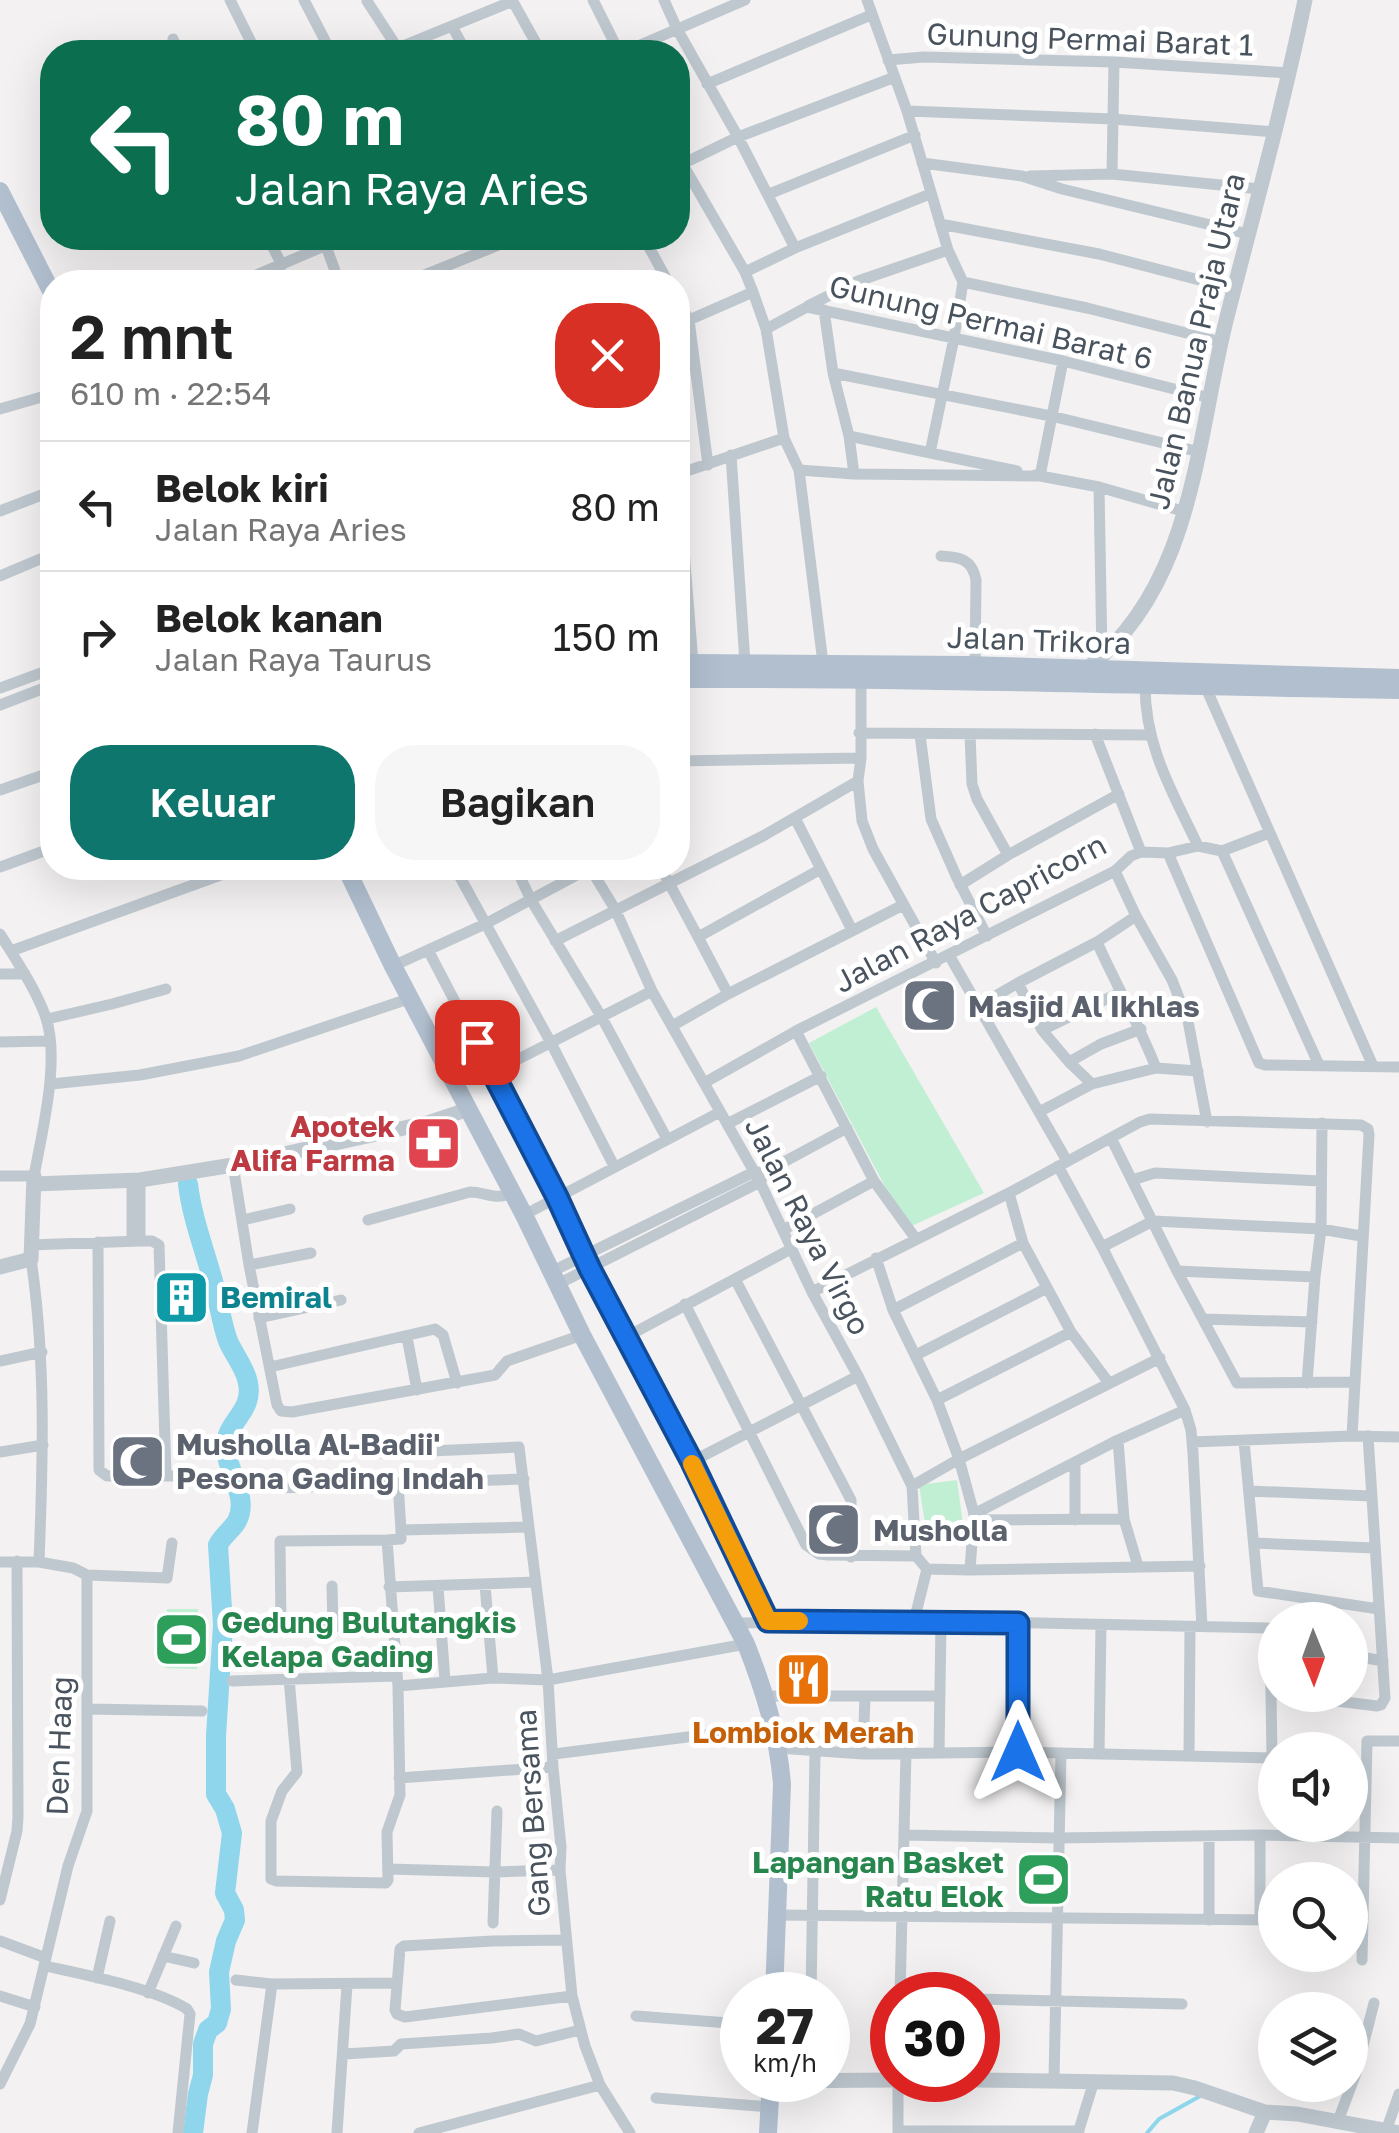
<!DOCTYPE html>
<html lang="id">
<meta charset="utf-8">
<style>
body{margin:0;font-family:"Golos Text",sans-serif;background:#f6f6f6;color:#222;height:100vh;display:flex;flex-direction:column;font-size:38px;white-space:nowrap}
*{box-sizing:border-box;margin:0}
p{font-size:32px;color:#767676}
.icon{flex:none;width:55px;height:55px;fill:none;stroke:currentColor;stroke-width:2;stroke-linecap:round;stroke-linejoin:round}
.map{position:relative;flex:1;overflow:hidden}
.drawer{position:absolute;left:40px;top:270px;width:650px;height:610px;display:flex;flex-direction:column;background:#fff;border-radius:40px;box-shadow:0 10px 40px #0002}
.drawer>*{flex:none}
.hud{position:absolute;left:40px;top:40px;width:650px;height:210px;border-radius:40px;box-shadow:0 10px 40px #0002;background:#0b6e4f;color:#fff;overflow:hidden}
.needle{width:65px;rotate:179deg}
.fabs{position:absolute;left:1258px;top:1602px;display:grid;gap:20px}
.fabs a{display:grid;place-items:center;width:110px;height:110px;border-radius:50%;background:#fff;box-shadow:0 10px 40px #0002;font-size:50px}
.speed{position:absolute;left:720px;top:1972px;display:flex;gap:20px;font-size:50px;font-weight:700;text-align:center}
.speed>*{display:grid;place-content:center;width:130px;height:130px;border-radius:50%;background:#fff;box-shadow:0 10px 40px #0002;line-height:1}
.speed small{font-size:25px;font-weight:400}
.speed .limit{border:15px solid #d22;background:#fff;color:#111}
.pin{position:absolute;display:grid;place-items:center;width:85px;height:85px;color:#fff;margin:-42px;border-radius:20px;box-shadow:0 5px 15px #0006}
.me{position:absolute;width:110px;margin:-55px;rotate:0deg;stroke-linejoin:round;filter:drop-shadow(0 0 8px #0008)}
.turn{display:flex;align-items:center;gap:35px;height:210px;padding:0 30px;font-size:45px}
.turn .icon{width:130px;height:130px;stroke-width:2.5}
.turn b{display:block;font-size:70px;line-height:85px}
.round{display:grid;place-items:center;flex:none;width:105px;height:105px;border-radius:40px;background:#f6f6f6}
.overview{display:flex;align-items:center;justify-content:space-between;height:170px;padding:0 30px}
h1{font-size:60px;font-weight:600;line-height:75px}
.button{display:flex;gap:20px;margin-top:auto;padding:20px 30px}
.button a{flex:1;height:115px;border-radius:40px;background:#0f766e;color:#fff;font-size:40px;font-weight:600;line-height:115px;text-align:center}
.button a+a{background:#f6f6f6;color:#222}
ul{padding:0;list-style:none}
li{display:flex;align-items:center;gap:30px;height:130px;padding:0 30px;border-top:2px solid #e0e0e0}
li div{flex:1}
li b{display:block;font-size:38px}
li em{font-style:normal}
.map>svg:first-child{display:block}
.green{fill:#c1efd4}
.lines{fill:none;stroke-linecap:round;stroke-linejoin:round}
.stream{stroke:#8fd5eb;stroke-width:4}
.river{stroke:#8fd5eb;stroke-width:20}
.minor{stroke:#bfc8cf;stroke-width:11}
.tertiary{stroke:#bfc8cf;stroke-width:15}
.primary{stroke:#b1bfcf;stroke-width:18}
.route-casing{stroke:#114b97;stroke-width:25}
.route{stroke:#1a73e8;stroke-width:18}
.slow{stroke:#f59e0b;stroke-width:18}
.labels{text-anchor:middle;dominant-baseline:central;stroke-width:10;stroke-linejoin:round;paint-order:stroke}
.street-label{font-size:30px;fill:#49535e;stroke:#fff}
.worship-label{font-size:30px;font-weight:bold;fill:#5b616d;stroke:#fff;text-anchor:start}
.health-label{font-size:30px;font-weight:bold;fill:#be3a42;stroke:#fff;text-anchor:end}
.culture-label{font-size:30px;font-weight:bold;fill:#0d838f;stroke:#fff;text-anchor:start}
.leisure-label{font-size:30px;font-weight:bold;fill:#27864d;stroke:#fff;text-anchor:start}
.food-label{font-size:30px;font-weight:bold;fill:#c56008;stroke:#fff}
</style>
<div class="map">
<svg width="1399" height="2133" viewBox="0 0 1399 2133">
<rect width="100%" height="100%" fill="#f3f1f1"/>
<path class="green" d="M876 1007 984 1193 907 1228 809 1043Z
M957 1480 964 1532 927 1537 919 1485Z
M167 1609H198L197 1669 165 1668Z"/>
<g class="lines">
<path class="stream" d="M1147 2133 1159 2119 1202 2095"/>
<path class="river" d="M188 1184C192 1218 204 1248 213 1281 219 1301 221 1322 228 1341 234 1355 246 1369 248 1383 254 1412 226 1421 226 1446 225 1469 250 1497 237 1521 232 1530 224 1534 218 1545L223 1625 216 1736V1794L225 1809 232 1833 225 1893 234 1910 235 1920 226 1941 219 1972 221 2009 217 2023 208 2030 203 2044V2075L198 2094 193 2133"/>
<path class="minor" d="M230 0 256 52
M304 0 331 52
M512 0 541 52
M593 0 619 52
M664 0 677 29 738 137 795 248
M867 0 907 111 948 250 963 282 954 338 930 453
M367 1 400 52
M452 26 466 52
M173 39 179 52
M388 52 513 1
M624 52 745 0
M888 60 924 57 1114 62 1290 73
M707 84 871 15
M907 111 1113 119 1274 132
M678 156 745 272 753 292
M922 163 1022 176 1062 189 1248 234
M678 166 738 137 895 77
M1112 174 1114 62
M1030 176 1112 174 1260 189
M769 194 915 135
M940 224 1099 254 1234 289
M268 238 282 265
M644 238 668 282
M326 246 339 282
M745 272 795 248 930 194
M240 282 343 238
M407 282 516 238
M963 282 1087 308 1222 342
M678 300 689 320 708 465
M808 306 858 281 948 250
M824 310 833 373 849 436 854 474
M689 320 753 292 766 329 784 438 799 470 823 663
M766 329 807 307 1063 361 1210 398
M833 373 1051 416 1200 452
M0 409 52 394
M849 436 1017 471
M731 455 745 663
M799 470 854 474 1040 476 1063 361
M678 474 693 663
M678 474 784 438
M1035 475 1099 487 1186 512
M1099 487 1102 657
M0 511 52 491
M941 556C960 557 972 559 976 580L975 666
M0 576 52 554
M52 633 50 637 52 652
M861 678V758L858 781 862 821 873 849 936 963
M1145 685C1145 747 1172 791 1198 846
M0 688 52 669
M1206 688 1373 1066
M0 705 52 685
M859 733 1149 735
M970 734 972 784 977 799 1008 855
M1095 734 1141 852
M920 735 931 819 957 878 987 936
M678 761 861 758
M0 790 52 772
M795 818 852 930
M1222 851 1319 1065
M1168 853 1259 1063 1265 1065 1399 1067
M0 867 52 848
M455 868 550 1041 614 1166
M516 868 531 900 601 1016 667 1139
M590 868 615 909 652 991 760 1182 812 1292 858 1376 912 1486 916 1556 927 1569 914 1621
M661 868 698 937
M1115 871 1136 916 1172 980 1188 1021 1207 1122
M960 885 1008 855 1119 794
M0 934C16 960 34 986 45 1015 61 1058 42 1132 34 1176H0
M555 941 763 836 858 781
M1097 942C1116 985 1139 1024 1156 1068
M428 950 557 1197 590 1269 691 1462 769 1621
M11 951 240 868
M949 955 1067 1161
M393 966 485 924 590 868
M0 974H25
M1018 983 1042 1030 1069 1062 1092 1084
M728 994 698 937 821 869
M978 1006 1018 983 1097 942 1136 916
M47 1019 112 1004 166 989
M672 1026 728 994 903 905
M1042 1030 1119 993
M796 1031 874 1181 916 1239
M0 1042 49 1041
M1069 1062 1101 1044 1141 1029
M493 1072 652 991
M704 1083 796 1031 1115 871 1131 856 1141 852 1168 853 1198 846 1222 851 1269 833
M51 1084 140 1075 239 1056 411 998
M1039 1112 1092 1084 1156 1068 1198 1071
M727 1124 821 1076
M1111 1138 1177 1271 1237 1383 1355 1382
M233 1165 249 1265 277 1405 281 1411 292 1412 495 1375 507 1361 582 1335
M1058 1166 1102 1247 1185 1410 1191 1430 1193 1453 1202 1627
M1132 1180 1155 1173 1320 1181
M132 1181V1241
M1009 1193 1023 1243 1071 1332 1109 1383
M524 1215 720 1112
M243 1220 290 1209
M368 1220 470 1192C486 1192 496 1201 511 1193
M783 1230 874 1181
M140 1241V1180
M98 1242 99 1470 107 1476H201
M30 1245 140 1241H152L159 1245 166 1475
M1102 1247 1153 1221 1321 1229 1361 1236
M876 1258 893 1310 937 1400 959 1459 974 1514 970 1570
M31 1259C46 1360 43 1460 39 1562
M249 1265 311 1253
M553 1271 754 1172H758
M1177 1271 1315 1277
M735 1279 851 1500V1557
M558 1284 760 1182 767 1171 847 1128
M812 1292 1009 1193 1140 1122 1150 1119 1361 1125 1368 1129 1369 1135 1352 1436
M685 1304 806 1545 819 1554 828 1555 916 1556
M893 1310 1023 1243
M259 1318 341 1300
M1203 1319 1312 1322
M407 1337 417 1390
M626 1337 791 1249
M916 1355 1047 1288
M0 1361 42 1352
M270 1367 435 1329 443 1335 457 1383
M1307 1383 1315 1277 1321 1229 1322 1123
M937 1400 1071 1332
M1118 1440 1124 1519 1138 1566
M1244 1441 1258 1591 1379 1609
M1192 1442 1352 1436 1399 1437
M0 1452 43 1445
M363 1454 519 1447 548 1680 553 1767 561 1847 560 1870 572 1996 585 2046 600 2085 630 2133
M691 1462 858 1376
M398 1483 401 1530
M912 1486 959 1459 1160 1358
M278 1488 524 1479
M1249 1491 1371 1496
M974 1514 1118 1440 1185 1410
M973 1520 1124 1519
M1075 1520V1462
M1254 1543 1374 1548
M0 1562H39L73 1568 87 1575 167 1578 172 1543
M927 1569 970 1570 1200 1566
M485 1585 493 1678
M332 1586 333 1627
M389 1587 536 1582
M438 1587 445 1681
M735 1623 941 1621 1269 1628 1271 1693
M281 1628 280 1541 387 1540
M249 1629 392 1625
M1350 1655 1383 1661
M289 1678 297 1772 282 1791 271 1821V1879L276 1881 386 1883 388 1880 387 1832 400 1795 398 1686 387 1540 401 1539V1530L529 1527
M232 1681 397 1676
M398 1686 493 1678 548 1680 746 1644
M1287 1695 1377 1706 1381 1705 1385 1698 1368 1436
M766 1696H940
M87 1709 202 1711
M778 1748 863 1754 1017 1752 1275 1758
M1017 1752 1018 1623
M939 1753 941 1621
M1099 1753 1101 1625
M554 1754 774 1726
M863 1754 865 1696
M1189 1756 1190 1627
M1272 1757 1271 1693 1275 1694
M399 1778 553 1767
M904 1835 1058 1838 1260 1835 1399 1838
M388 1869 495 1872 560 1870
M0 1900 17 1831 18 1817 17 1561
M777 1915 1275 1920
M1209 1920V1836
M1260 1920V1835
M493 1923 497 1811
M566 1940 493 1941 404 1946 400 1949 395 2010 397 2014 405 2017 572 1996
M0 1941 46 1958
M163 1956 194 1963
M1362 1960 1367 1741H1399
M45 1966C86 1975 153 1988 187 2009L190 2014 178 2133
M97 1978 110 1921
M236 1980 272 1984 397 1983
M148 1993 176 1926
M811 1995 815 1752
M900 1995 906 1753
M0 1996 35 2007
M978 1999 1182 2004
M636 2016 742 2024
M344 2054 394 2051 401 2044 492 2038 519 2034 536 2041 580 2030
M1054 2079 1061 1753
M898 2080V2133
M0 2084 30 2024 68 1866 87 1811V1575
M656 2098 769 2107
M1338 2121 1356 2073 1374 2003
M898 2131H1079
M1386 2131 1399 2094
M252 2133 272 1984
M337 2133 347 1985
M419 2133 600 2085
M1078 2133 1094 2081"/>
<path class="tertiary" d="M1088 668C1195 584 1196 438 1227 317 1254 211 1283 107 1305 0
M34 1184 140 1180 233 1165 427 1123 469 1109
M0 1267 31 1259 34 1176
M978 2080 1173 2083 1195 2088 1265 2112 1297 2114 1399 2133
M770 2081 892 2080
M1256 2133 1265 2112"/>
<path class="primary" d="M0 191 52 293
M678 663 965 665 1399 678
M678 679C918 678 1158 686 1399 690
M346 868 393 966 524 1215 582 1335 746 1644C764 1690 778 1734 782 1784L774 1995
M768 2133 771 2080"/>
</g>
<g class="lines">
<defs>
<path id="route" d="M477 1042 557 1197 590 1269 692 1462 768 1621 1018 1623V1752"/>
</defs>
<use href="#route" class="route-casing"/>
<use href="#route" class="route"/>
<path class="slow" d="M692 1464 768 1621H799"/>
</g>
<defs>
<symbol id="mosque-square" viewBox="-11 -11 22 22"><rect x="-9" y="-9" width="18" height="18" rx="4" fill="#6b7280" stroke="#fff"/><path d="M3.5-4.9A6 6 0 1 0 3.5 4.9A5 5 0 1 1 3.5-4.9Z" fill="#fff"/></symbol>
<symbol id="pharmacy-square" viewBox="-11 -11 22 22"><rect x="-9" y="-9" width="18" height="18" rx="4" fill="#e0444e" stroke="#fff"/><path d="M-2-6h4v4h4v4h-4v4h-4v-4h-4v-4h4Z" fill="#fff"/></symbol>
<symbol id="building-square" viewBox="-11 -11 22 22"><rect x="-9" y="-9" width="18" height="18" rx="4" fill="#0f9aa8" stroke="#fff"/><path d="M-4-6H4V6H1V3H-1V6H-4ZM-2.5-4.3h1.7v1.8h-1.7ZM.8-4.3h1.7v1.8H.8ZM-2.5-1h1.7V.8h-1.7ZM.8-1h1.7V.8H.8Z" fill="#fff"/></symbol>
<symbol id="stadium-square" viewBox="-11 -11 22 22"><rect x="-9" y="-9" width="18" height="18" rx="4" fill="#2e9e5b" stroke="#fff"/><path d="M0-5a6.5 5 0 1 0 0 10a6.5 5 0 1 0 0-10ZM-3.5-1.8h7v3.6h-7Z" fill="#fff"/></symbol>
<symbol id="restaurant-square" viewBox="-11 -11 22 22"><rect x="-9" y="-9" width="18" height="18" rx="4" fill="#e8710a" stroke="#fff"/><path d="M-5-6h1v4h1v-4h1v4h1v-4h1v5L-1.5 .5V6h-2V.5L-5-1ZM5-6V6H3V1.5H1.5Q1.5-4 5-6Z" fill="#fff"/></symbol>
</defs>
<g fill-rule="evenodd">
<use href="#mosque-square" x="898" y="974" width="63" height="63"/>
<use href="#pharmacy-square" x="402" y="1112" width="63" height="63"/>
<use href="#building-square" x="150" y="1266" width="63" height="63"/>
<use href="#mosque-square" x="106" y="1430" width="63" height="63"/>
<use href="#mosque-square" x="802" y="1498" width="63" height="63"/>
<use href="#stadium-square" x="150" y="1608" width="63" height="63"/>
<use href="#restaurant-square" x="772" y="1648" width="63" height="63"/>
<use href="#stadium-square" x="1012" y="1848" width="63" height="63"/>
</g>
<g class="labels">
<g class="street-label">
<text transform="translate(1090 39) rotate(2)">Gunung Permai Barat 1</text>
<text transform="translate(991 322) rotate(13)">Gunung Permai Barat 6</text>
<text transform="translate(1196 341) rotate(-77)">Jalan Banua Praja Utara</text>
<text transform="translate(1039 640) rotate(2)">Jalan Trikora</text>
<text transform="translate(970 913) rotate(-28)">Jalan Raya Capricorn</text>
<text transform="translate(808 1226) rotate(63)">Jalan Raya Virgo</text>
<text transform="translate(59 1746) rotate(-88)">Den Haag</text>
<text transform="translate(532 1813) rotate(-94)">Gang Bersama</text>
</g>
<g class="worship-label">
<text x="968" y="1006">Masjid Al Ikhlas</text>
<text x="176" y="1444">Musholla Al-Badii'<tspan x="176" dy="34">Pesona Gading Indah</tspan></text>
<text x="873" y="1530">Musholla</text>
</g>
<g class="health-label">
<text x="395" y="1126">Apotek<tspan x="395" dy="34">Alifa Farma</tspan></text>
</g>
<g class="culture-label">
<text x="220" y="1297">Bemiral</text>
</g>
<g class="leisure-label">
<text x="221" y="1622">Gedung Bulutangkis<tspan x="221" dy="34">Kelapa Gading</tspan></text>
<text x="1004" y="1862" text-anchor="end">Lapangan Basket<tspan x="1004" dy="34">Ratu Elok</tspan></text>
</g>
<g class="food-label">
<text x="803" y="1732">Lombiok Merah</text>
</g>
</g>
</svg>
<div class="fabs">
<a><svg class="needle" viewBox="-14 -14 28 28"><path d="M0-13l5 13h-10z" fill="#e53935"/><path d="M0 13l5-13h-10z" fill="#767676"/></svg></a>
<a><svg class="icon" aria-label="sound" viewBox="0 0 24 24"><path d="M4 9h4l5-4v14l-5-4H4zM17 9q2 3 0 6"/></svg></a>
<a><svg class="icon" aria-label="search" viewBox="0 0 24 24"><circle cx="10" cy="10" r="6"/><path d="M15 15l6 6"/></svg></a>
<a><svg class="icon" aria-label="layers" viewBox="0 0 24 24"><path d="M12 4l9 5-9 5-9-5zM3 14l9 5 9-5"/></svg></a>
</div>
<div class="speed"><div>27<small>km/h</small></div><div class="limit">30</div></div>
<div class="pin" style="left:477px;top:1042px;background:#d93025"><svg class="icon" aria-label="arrive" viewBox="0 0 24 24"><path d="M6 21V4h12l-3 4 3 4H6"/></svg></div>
<svg class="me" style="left:1018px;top:1752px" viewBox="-20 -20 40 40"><path d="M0-17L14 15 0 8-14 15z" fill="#1a73e8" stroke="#fff" stroke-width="4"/></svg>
<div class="hud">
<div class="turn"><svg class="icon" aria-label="left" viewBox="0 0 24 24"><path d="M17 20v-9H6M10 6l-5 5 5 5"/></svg><div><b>80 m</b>Jalan Raya Aries</div></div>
</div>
<section class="drawer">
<div class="overview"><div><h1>2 mnt</h1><p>610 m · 22:54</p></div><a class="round" style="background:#d93025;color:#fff"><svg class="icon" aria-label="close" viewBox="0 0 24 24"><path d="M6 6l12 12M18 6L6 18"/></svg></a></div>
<ul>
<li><svg class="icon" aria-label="left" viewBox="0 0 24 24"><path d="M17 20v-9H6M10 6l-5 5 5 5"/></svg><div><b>Belok kiri</b><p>Jalan Raya Aries</p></div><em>80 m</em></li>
<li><svg class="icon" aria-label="right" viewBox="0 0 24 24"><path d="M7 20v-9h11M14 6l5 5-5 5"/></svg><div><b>Belok kanan</b><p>Jalan Raya Taurus</p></div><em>150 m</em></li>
</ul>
<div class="button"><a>Keluar</a><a>Bagikan</a></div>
</section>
</div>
